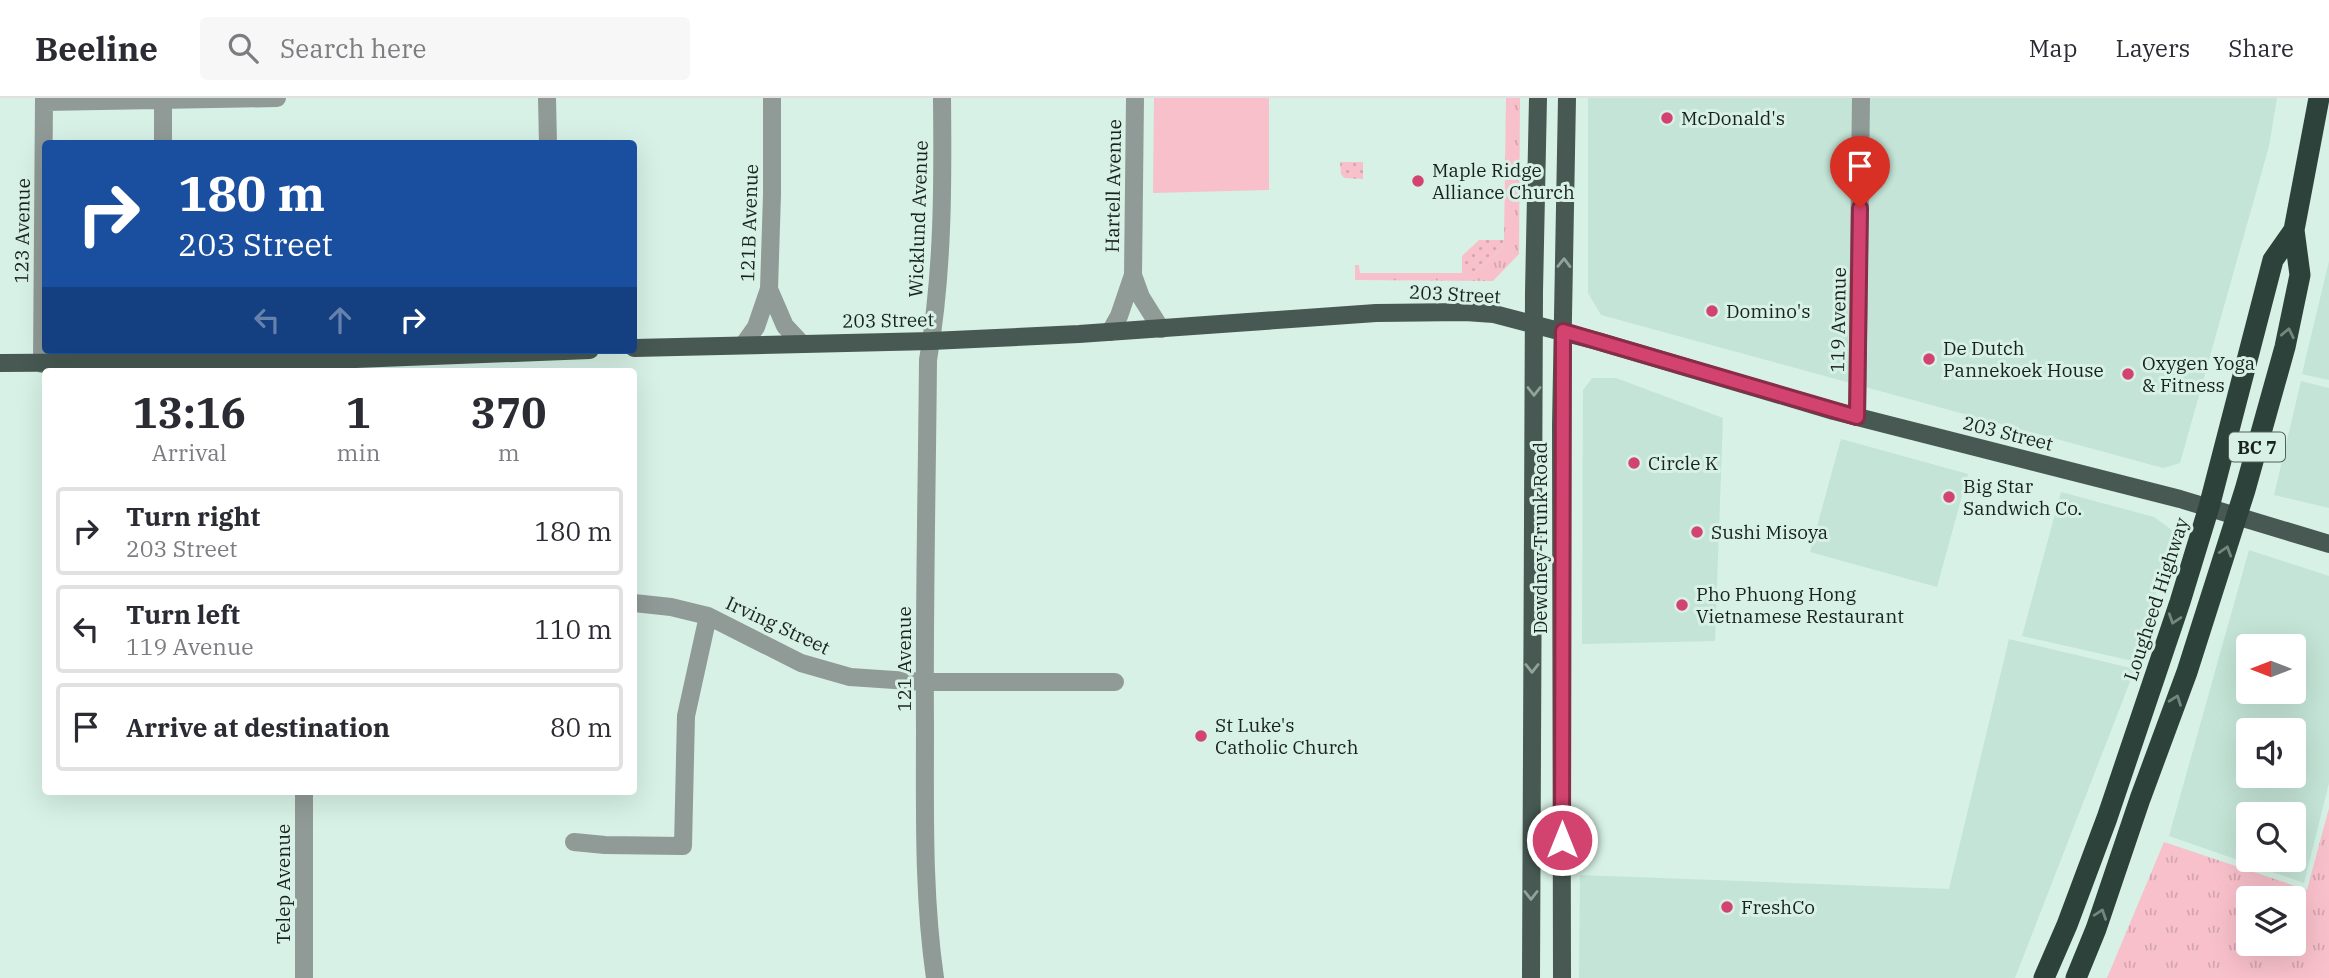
<!DOCTYPE html>
<style>
body{margin:0;font-family:"IBM Plex Serif",serif;background:#f7f7f7;color:#2b2b33;height:100vh;display:flex;flex-direction:column;font-size:26px;white-space:nowrap}
*{box-sizing:border-box;margin:0}
p{font-size:23px;color:#7c7c81}
.icon{flex:none;width:38px;height:38px;fill:none;stroke:currentColor;stroke-width:2;stroke-linecap:round;stroke-linejoin:round}
.map{position:relative;flex:1;overflow:hidden}
.panel{position:absolute;left:42px;top:270px;width:595px;height:427px;display:flex;flex-direction:column;background:#fff;border-radius:7px;box-shadow:0 7px 28px #0002}
.panel>*{flex:none}
.hud{position:absolute;left:42px;top:42px;width:595px;height:214px;border-radius:7px;box-shadow:0 7px 28px #0002;background:#1a4fa0;color:#fff;overflow:hidden}
.needle{width:46px;rotate:270deg}
.buttons{position:absolute;left:2236px;top:536px;display:grid;gap:14px}
.buttons a{display:grid;place-items:center;width:70px;height:70px;border-radius:7px;background:#fff;box-shadow:0 7px 28px #0002;font-size:35px}
.pin{position:absolute;display:grid;place-items:center;width:60px;height:60px;color:#fff;margin:-72px -30px;border-radius:50% 50% 50% 0;rotate:-45deg;box-shadow:0 0 7px #0007}
.pin .icon{rotate:45deg}
.me{position:absolute;width:77px;margin:-38px;rotate:0deg;stroke-linejoin:round;filter:drop-shadow(0 0 5px #0008)}
.turn{display:flex;align-items:center;gap:24px;height:147px;padding:0 21px;font-size:32px}
.turn .icon{width:91px;height:91px;stroke-width:2.5}
.turn b{display:block;font-size:49px;line-height:60px}
.lanes{display:flex;align-items:center;height:66px;padding:0 21px;background:#0003;justify-content:center;gap:35px;direction:ltr}
.lanes .off{opacity:.35}
.eta{display:flex;justify-content:space-evenly;align-items:center;height:119px;text-align:center}
.eta b{font-size:42px;font-weight:800;line-height:49px}
ul{padding:0;list-style:none}
li{display:flex;align-items:center;gap:21px;height:88px;margin:0 14px 10px;padding:0 7px;border:4px solid #e1e1e2;border-radius:7px}
li div{flex:1}
li b{display:block;font-size:26px}
li em{font-style:normal}
header{display:flex;align-items:center;gap:42px;box-sizing:border-box;height:98px;padding:0 35px;background:#fff;border-bottom:2px solid #e1e1e2}
header strong{font-size:33px}
nav{display:flex;gap:38px;margin-inline-start:auto;font-size:24px}
.search{width:490px;height:63px;background:#f7f7f7;display:flex;align-items:center;gap:18px;box-sizing:border-box;padding:0 24px;border-radius:7px;color:#7c7c81;font-size:26px}
.map>svg:first-child{display:block}
.built{fill:#c3e4d6;fill-rule:evenodd}
.grass{fill:url(#grass-tufts);fill-rule:evenodd}
.park{fill:#f8c0cb}
.garden{fill:url(#garden-dots)}
.lines{fill:none;stroke-linecap:round;stroke-linejoin:round}
.minor{stroke:#909a96;stroke-width:18}
.major{stroke:#475952;stroke-width:18}
.highway{stroke:#2d423a;stroke-width:21}
.oneway{stroke:#8fa59c}
.oneway2{stroke:#71887f}
.route-casing{stroke:#882c48;stroke-width:18}
.route{stroke:#d2446f;stroke-width:12}
.poi-dot{fill:#d2446f;stroke:#d7f1e6;stroke-width:2.5}
.labels{text-anchor:middle;dominant-baseline:central;stroke-width:6;stroke-linejoin:round;paint-order:stroke}
.shield{fill:#d7f1e6;stroke:#52605b;stroke-width:2}
.shield-label{font-size:18px;font-weight:bold;fill:#19221f}
.poi-label{font-size:19px;fill:#19221f;stroke:#d7f1e6;text-anchor:start}
.street-label{font-size:19px;fill:#19221f;stroke:#d7f1e6}
</style>
<header>
<strong>Beeline</strong>
<div class="search"><svg class="icon" aria-label="search" viewBox="0 0 24 24"><circle cx="10" cy="10" r="6"/><path d="M15 15l6 6"/></svg>Search here</div>
<nav><a>Map</a><a>Layers</a><a>Share</a></nav>
</header>
<div class="map">
<svg width="2329" height="880" viewBox="0 0 2329 880">
<defs>
<pattern id="grass-tufts" width="24" height="20" patternUnits="userSpaceOnUse" patternTransform="scale(1.75)"><rect width="24" height="20" fill="#f8c0cb"/><path d="M3 7l-1-3M5 7V3M7 7l1-3M15 17l-1-3M17 17v-4M19 17l1-3" fill="none" stroke="#d4a5ae"/></pattern>
<pattern id="garden-dots" width="8" height="8" patternUnits="userSpaceOnUse" patternTransform="scale(1.75)"><rect width="8" height="8" fill="#f8c0cb"/><path d="M2 2h.1M6 6h.1" fill="none" stroke="#d4a5ae" stroke-width="1.8" stroke-linecap="round"/></pattern>
</defs>
<rect width="100%" height="100%" fill="#d7f1e6"/>
<path class="built" d="M1588 0H2277L2269 48 2180 365 2163 370 1601 217 1588 195Z
M2329 163V282L2302 276Z
M1592 280H1616L1723 320 1715 543 1582 546 1583 292Z
M2301 283 2329 290V410L2274 397Z
M1841 341 1968 376 1937 489 1810 454Z
M2061 394 2154 419 2176 435 2133 563 2022 538Z
M2249 452 2329 478V685L2304 785 2169 738ZM2249 548H2294V593H2249ZM2249 632H2294V677H2249ZM2249 716H2294V761H2249Z
M2009 541 2135 571 2015 880H1579L1580 777 1949 791Z"/>
<path class="grass" d="M1506 0H1520L1519 156 1493 183 1355 182V167H1359L1360 175H1474L1502 151 1504 142Z
M2329 710V880H2107L2164 744 2307 792ZM2249 800H2294V845H2249Z"/>
<path class="park" d="M1154 0H1269V92L1153 95Z"/>
<path class="garden" d="M1340 64H1363V81L1344 80 1341 76Z
M1479 142H1504L1502 151 1474 175H1462V158Z"/>
<g class="lines">
<path class="minor" d="M547 0 548 46
M163 2V46
M44 4 277 0
M1133 177 1141 199 1161 231
M769 191 785 228 801 245
M1110 234 1119 218 1133 177 1135 0
M744 246 756 229 769 191 772 96V0
M42 266 44 0
M1857 319 1861 0
M634 505 671 509 708 518 801 565 850 579 924 584H1115
M574 744 605 747 683 748 686 618 708 518
M304 880V693
M935 880C923 797 925 714 925 630 924 507 927 384 928 262 943 175 943 88 942 0"/>
<path class="major" d="M634 250 931 243 1079 236 1376 215 1465 214 1494 216 1597 243 1834 313 2180 401 2329 446
M0 265 304 263 590 252
M1531 880 1534 194 1538 0
M1562 880 1561 327 1567 0"/>
<path class="highway" d="M2044 880 2067 827 2107 720 2180 504 2209 409 2273 162 2294 132
M2076 880 2096 831 2140 701 2187 574 2245 392 2285 249 2300 177 2294 132 2319 0"/>
</g>
<defs><path id="oneway-chevron" d="M-2-3.5L2.5 0L-2 3.5" fill="none" stroke-width="1.6" stroke-linecap="round" stroke-linejoin="round" transform="scale(1.75)"/></defs>
<g class="oneway">
<use href="#oneway-chevron" transform="translate(1564 165) rotate(-89)"/>
<use href="#oneway-chevron" transform="translate(1534 293) rotate(90)"/>
<use href="#oneway-chevron" transform="translate(1532 570) rotate(90)"/>
<use href="#oneway-chevron" transform="translate(1531 797) rotate(90)"/>
</g>
<g class="oneway2">
<use href="#oneway-chevron" transform="translate(2288 235) rotate(-78)"/>
<use href="#oneway-chevron" transform="translate(2226 453) rotate(-73)"/>
<use href="#oneway-chevron" transform="translate(2174 521) rotate(108)"/>
<use href="#oneway-chevron" transform="translate(2176 602) rotate(-70)"/>
<use href="#oneway-chevron" transform="translate(2101 816) rotate(-71)"/>
</g>
<g class="lines">
<defs>
<path id="route" d="M1562 742 1563 233 1857 319 1860 110"/>
</defs>
<use href="#route" class="route-casing"/>
<use href="#route" class="route"/>
</g>
<g class="poi-dot">
<circle cx="1667" cy="20" r="7"/>
<circle cx="1418" cy="83" r="7"/>
<circle cx="1712" cy="213" r="7"/>
<circle cx="1929" cy="261" r="7"/>
<circle cx="2128" cy="276" r="7"/>
<circle cx="1634" cy="365" r="7"/>
<circle cx="1949" cy="399" r="7"/>
<circle cx="1697" cy="434" r="7"/>
<circle cx="1682" cy="507" r="7"/>
<circle cx="1201" cy="638" r="7"/>
<circle cx="1727" cy="809" r="7"/>
</g>
<g class="labels">
<rect class="shield" x="2229" y="334.5" width="56" height="29" rx="5"/>
<g class="shield-label">
<text x="2257" y="349">BC 7</text>
</g>
<g class="poi-label">
<text x="1681" y="20">McDonald's</text>
<text x="1432" y="72">Maple Ridge<tspan x="1432" dy="22">Alliance Church</tspan></text>
<text x="1726" y="213">Domino's</text>
<text x="1943" y="250">De Dutch<tspan x="1943" dy="22">Pannekoek House</tspan></text>
<text x="2142" y="265">Oxygen Yoga<tspan x="2142" dy="22">&amp; Fitness</tspan></text>
<text x="1648" y="365">Circle K</text>
<text x="1963" y="388">Big Star<tspan x="1963" dy="22">Sandwich Co.</tspan></text>
<text x="1711" y="434">Sushi Misoya</text>
<text x="1696" y="496">Pho Phuong Hong<tspan x="1696" dy="22">Vietnamese Restaurant</tspan></text>
<text x="1215" y="627">St Luke's<tspan x="1215" dy="22">Catholic Church</tspan></text>
<text x="1741" y="809">FreshCo</text>
</g>
<g class="street-label">
<text transform="translate(1113 88) rotate(-89)">Hartell Avenue</text>
<text transform="translate(918 121) rotate(-88)">Wicklund Avenue</text>
<text transform="translate(749 125) rotate(-88)">121B Avenue</text>
<text transform="translate(22 133) rotate(-89)">123 Avenue</text>
<text transform="translate(1455 196) rotate(3)">203 Street</text>
<text transform="translate(888 222) rotate(-1)">203 Street</text>
<text transform="translate(1838 222) rotate(-89)">119 Avenue</text>
<text transform="translate(2008 335) rotate(14)">203 Street</text>
<text transform="translate(1540 440) rotate(-90)">Dewdney Trunk Road</text>
<text transform="translate(2156 501) rotate(-72)">Lougheed Highway</text>
<text transform="translate(778 527) rotate(25)">Irving Street</text>
<text transform="translate(904 561) rotate(-90)">121 Avenue</text>
<text transform="translate(283 786) rotate(-90)">Telep Avenue</text>
</g>
</g>
</svg>
<div class="buttons">
<a><svg class="needle" viewBox="-14 -14 28 28"><path d="M0-13l5 13h-10z" fill="#e53935"/><path d="M0 13l5-13h-10z" fill="#7c7c81"/></svg></a>
<a><svg class="icon" aria-label="sound" viewBox="0 0 24 24"><path d="M4 9h4l5-4v14l-5-4H4zM17 9q2 3 0 6"/></svg></a>
<a><svg class="icon" aria-label="search" viewBox="0 0 24 24"><circle cx="10" cy="10" r="6"/><path d="M15 15l6 6"/></svg></a>
<a><svg class="icon" aria-label="layers" viewBox="0 0 24 24"><path d="M12 4l9 5-9 5-9-5zM3 14l9 5 9-5"/></svg></a>
</div>
<div class="pin" style="left:1860px;top:110px;background:#d93025"><svg class="icon" aria-label="arrive" viewBox="0 0 24 24"><path d="M6 21V4h12l-3 4 3 4H6"/></svg></div>
<svg class="me" style="left:1562px;top:742px" viewBox="-20 -20 40 40"><circle r="17" fill="#d2446f" stroke="#fff" stroke-width="3"/><path d="M0-11L8 9 0 5-8 9z" fill="#fff"/></svg>
<div class="hud">
<div class="turn"><svg class="icon" aria-label="right" viewBox="0 0 24 24"><path d="M7 20v-9h11M14 6l5 5-5 5"/></svg><div><b>180 m</b>203 Street</div></div>
<div class="lanes"><svg class="icon off" aria-label="left" viewBox="0 0 24 24"><path d="M17 20v-9H6M10 6l-5 5 5 5"/></svg><svg class="icon off" aria-label="ahead" viewBox="0 0 24 24"><path d="M12 20V5M6 11l6-6 6 6"/></svg><svg class="icon" aria-label="right" viewBox="0 0 24 24"><path d="M7 20v-9h11M14 6l5 5-5 5"/></svg></div>
</div>
<section class="panel">
<div class="eta">
<div><b>13:16</b><p>Arrival</p></div>
<div><b>1</b><p>min</p></div>
<div><b>370</b><p>m</p></div>
</div>
<ul>
<li><svg class="icon" aria-label="right" viewBox="0 0 24 24"><path d="M7 20v-9h11M14 6l5 5-5 5"/></svg><div><b>Turn right</b><p>203 Street</p></div><em>180 m</em></li>
<li><svg class="icon" aria-label="left" viewBox="0 0 24 24"><path d="M17 20v-9H6M10 6l-5 5 5 5"/></svg><div><b>Turn left</b><p>119 Avenue</p></div><em>110 m</em></li>
<li><svg class="icon" aria-label="arrive" viewBox="0 0 24 24"><path d="M6 21V4h12l-3 4 3 4H6"/></svg><div><b>Arrive at destination</b></div><em>80 m</em></li>
</ul>
</section>
</div>
